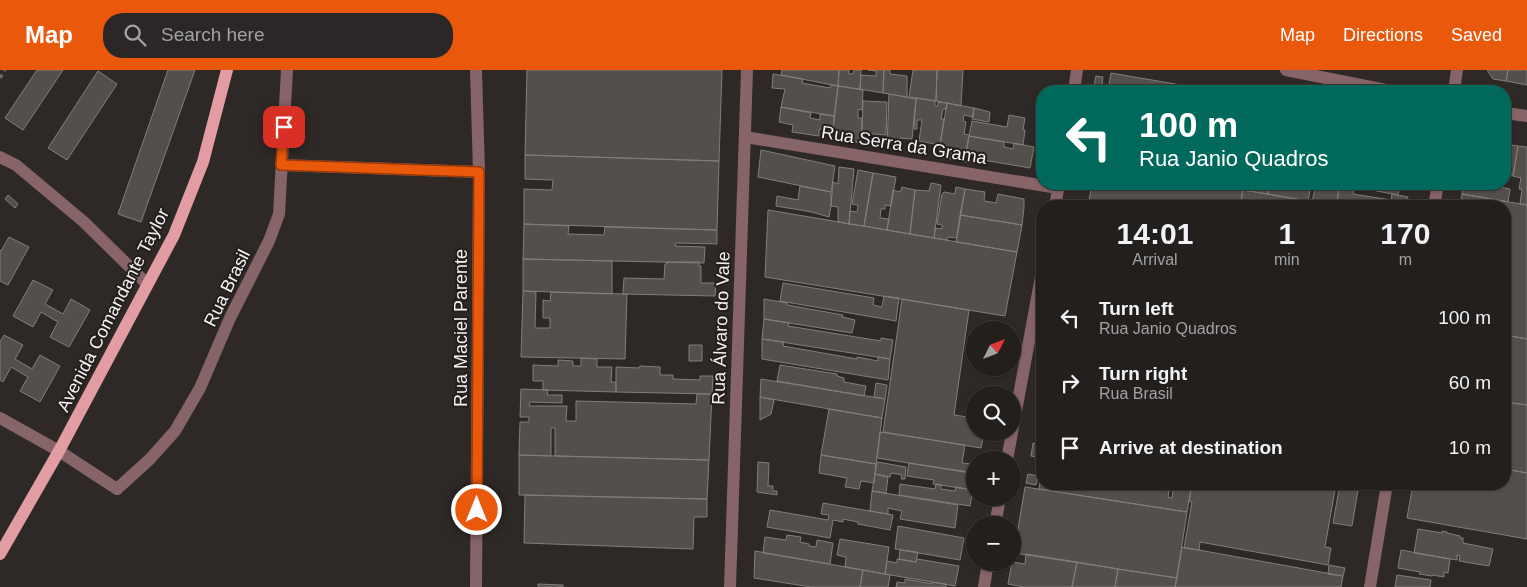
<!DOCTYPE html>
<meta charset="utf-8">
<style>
body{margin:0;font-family:Helvetica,sans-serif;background:#2a2726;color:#f1f3f6;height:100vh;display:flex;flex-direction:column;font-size:19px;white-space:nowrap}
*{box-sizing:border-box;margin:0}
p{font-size:16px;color:#a2a2a4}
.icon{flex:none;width:28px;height:28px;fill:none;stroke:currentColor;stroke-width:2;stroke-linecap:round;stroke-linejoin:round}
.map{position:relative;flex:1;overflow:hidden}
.details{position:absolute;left:1036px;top:130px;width:475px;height:290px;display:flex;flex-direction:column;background:#221f1d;border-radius:20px;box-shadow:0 1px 4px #0004,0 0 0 1px #3f3d3b}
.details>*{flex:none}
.top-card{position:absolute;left:1036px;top:15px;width:475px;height:105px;border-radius:20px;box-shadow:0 1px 4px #0004,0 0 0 1px #3f3d3b;background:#00695c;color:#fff;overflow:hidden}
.needle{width:32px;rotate:48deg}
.buttons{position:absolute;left:966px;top:251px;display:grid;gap:10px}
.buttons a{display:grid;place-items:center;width:55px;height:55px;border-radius:50%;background:#221f1d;box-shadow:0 1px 4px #0004,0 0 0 1px #3f3d3b;font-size:25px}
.pin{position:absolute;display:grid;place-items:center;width:42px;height:42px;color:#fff;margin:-21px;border-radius:10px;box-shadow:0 2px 8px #0006}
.me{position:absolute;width:55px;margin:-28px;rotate:0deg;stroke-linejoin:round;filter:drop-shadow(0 0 4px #0008)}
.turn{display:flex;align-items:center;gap:18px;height:105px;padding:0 20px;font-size:22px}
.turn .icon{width:65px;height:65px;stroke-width:2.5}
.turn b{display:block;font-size:35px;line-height:42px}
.eta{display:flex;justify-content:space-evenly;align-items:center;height:85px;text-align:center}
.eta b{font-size:30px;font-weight:700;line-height:35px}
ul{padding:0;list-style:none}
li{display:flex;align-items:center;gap:15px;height:65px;padding:0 20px}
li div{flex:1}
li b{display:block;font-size:19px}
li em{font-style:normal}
header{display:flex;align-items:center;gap:30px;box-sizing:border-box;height:70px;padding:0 25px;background:#ea580c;color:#fff}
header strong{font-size:24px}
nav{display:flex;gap:28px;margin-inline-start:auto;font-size:18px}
.search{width:350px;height:45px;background:#2a2726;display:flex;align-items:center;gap:12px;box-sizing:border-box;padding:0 18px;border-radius:20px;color:#a2a2a4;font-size:19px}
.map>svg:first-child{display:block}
.building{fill:#53504c;stroke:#827e7a}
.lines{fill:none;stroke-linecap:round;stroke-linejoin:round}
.path{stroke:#726d6c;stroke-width:3;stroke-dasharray:4 4;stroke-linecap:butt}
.lane{stroke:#866467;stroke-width:12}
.street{stroke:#866467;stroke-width:12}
.primary{stroke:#e29ca4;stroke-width:12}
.route-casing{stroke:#983908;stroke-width:12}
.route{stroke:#ea580c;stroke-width:9}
.labels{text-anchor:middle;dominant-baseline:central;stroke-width:4;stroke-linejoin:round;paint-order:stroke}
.street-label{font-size:18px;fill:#f5f2f1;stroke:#241f1e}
</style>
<header>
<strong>Map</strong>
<div class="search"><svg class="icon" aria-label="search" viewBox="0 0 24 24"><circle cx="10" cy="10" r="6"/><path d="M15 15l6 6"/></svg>Search here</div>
<nav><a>Map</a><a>Directions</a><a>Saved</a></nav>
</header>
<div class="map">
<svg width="1527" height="517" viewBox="0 0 1527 517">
<rect width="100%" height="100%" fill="#2e2927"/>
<path class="building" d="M37 0H63L23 60 5 48Z
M168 0H195L141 152 118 144Z
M527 0H722L719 91 525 85Z
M782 0H839L838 16 781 5Z
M839 0H849V4H853L854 0H861L860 19 838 16Z
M868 0H884L883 23 860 19 861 5 876 6V1Z
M884 0H890V4L907 6V27L883 23Z
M913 0H937L936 31 909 27Z
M937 0H963L961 36 936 31Z
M1487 0H1508L1506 11 1493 9Z
M1508 0H1527V15L1506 11Z
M98 1 117 14 67 90 48 78Z
M1111 3 1216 21H1108Z
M773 4 803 9 802 13 830 18 831 15 838 16 834 46 781 37 785 19 772 18Z
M1096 6 1103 7 1101 21H1093Z
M838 16 863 20 862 40 858 39V48H862L861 73 836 69 833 61Z
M889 24 916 29 912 69 900 68 899 80 887 78Z
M916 28 935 31V36H938V32L947 33 946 39H943L941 49H944L940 75 919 71 922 50H917V59H914Z
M863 31 887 32 886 65 862 63Z
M947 33 974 38 973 47 964 45 963 51 966 52 964 64 969 65 966 82 952 79 951 89 938 87Z
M781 37 811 43 810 48 820 50V44L834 46 833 61 819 59V66L792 62 793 55 779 52Z
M974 38 990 42 989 52 972 49Z
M1009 45 1025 48 1023 60H1025L1023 75 969 66 972 51 1007 57Z
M969 66 1004 72V77L1013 79 1014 73 1034 77 1030 98 977 89 976 93 965 92Z
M1505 74 1518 76 1513 106 1505 105Z
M1518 76 1527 77V135L1520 134 1522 119H1519L1521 108 1513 106Z
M761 80 835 96 831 122 758 107Z
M525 85 719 91 717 160 524 154V119L552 120 553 110 525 109Z
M839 97 854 99 849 154 838 152V137L831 136 833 112 838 114Z
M858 100 873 103 864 156 849 154 850 141 857 142 858 135 852 134Z
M873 103 896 107 891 136 885 135V139H881L880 148 889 149 887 160 864 156Z
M931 113 941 115 934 168 910 164 915 120 929 121Z
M1092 114H1244L1240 136H1088Z
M1244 114H1270L1268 124 1243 120Z
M1270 114H1301L1311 116 1308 131 1268 124Z
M1316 114H1330L1329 118 1339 120 1336 136 1312 132Z
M1340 114H1400L1398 125Z
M1340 114 1354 117 1353 124 1391 130 1392 124 1408 127 1406 135 1394 133V136H1336Z
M1463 114H1487V115L1510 119 1508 132 1462 124Z
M800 116 831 122V136L829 147 812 142 776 136 777 126 798 130Z
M902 117 915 120 910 164 887 160 893 120 900 122Z
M956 117 965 119 957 168 948 167 947 170 934 168 935 158 942 159V155L937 154 942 124 944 122 955 124Z
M965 119 985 122 984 131 996 133 998 124 1024 129V138L1022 155 960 145Z
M1243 120 1319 133V136H1240Z
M1462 124 1527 135V269L1505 265V136H1460Z
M8 125 18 134 15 138 5 129Z
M768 140 1017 182 1005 246 765 207Z
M960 145 1022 155 1017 182 956 172Z
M524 154 569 156 568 164 604 165 605 157 717 160V174L676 173 675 176 705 177 704 193 523 189Z
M9 167 29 177 8 215 0 211V180L1 181Z
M523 189 612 191V224L523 221Z
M667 192H699V196H701V213H716L715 226 623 224 624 208 664 209 665 194H667Z
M33 210 53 220 45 234 63 244 71 229 90 240 69 277 50 267 58 252 41 242 33 257 13 246Z
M783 213 874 228 873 235 882 237 884 226 899 228 896 251 780 231Z
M523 221 536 222 535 258H550V248H543V230L550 231 551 222 627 224 625 289 521 287Z
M764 229 787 233V235L843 245 842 247 855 250 852 263 764 249Z
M902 229 969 240 954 345 975 348V362H984L981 378 883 362Z
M764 249 789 253 788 256 881 271V268L893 270 890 289 762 269Z
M4 265 23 275 15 289 32 299 40 285 60 296 40 332 20 321 28 307 11 297 3 312 0 310V272Z
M1505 265 1527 269V335L1505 332Z
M762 269 784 272 783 276 857 289V287L878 291V287L890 289 888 310 762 289Z
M689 275H702V291H689Z
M581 288 597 289V297H612L611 312H616V322L543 320V311H533V295L558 296V290L573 291V296H581Z
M780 295 837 304V306L844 308V312L866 316 864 326 777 311Z
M640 296 660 297V305H673V309L700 310V306H713L712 324 616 322V297L639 298Z
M761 309 885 329 882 348 760 327Z
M876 313 887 315 885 329 874 327Z
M521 319 548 320 547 325H562V333L530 332 529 336H567L566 351H576V331L696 334 697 324H712L709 390 555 386V358H551V386L519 385 520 352H529V347H520Z
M760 327 774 330 771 344 760 350Z
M1505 332 1527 335V403L1505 399Z
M829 339 882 348 876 394 821 385Z
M880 362 965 375 962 393 972 394 971 403 877 388Z
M1033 373 1042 374 1041 388 1031 386Z
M519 385 709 390 707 429 519 425Z
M821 385 876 394 874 413 861 411 859 419 845 417 847 408 819 403Z
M758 392 769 393 768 416H773V421H777V425L757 422Z
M877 392 906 397 905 409H901L902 405 891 403 890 407 875 404Z
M909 393 975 403 973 420 933 414 934 410 907 406Z
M1042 398V414H1170L1168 427 1172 428 1174 414H1192L1187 442 1039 419Z
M1505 399 1527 403V469L1407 448 1413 414H1505Z
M875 404 888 407 886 423 872 421Z
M1028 404 1038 406 1036 415 1026 413Z
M900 414 935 419 936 414 941 415V419L955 421 956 417 973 420 970 436 899 425Z
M1192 414H1336L1325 477 1331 478 1328 495 1200 472 1199 480 1184 478 1192 432 1189 431Z
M1340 414H1359L1352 456 1333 453Z
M1025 417 1187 442 1177 508 1014 483Z
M872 421 958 435 955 458 900 449 902 441 888 438V444L870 441Z
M525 425 707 429V447H694L693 479 524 473Z
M823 433 893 445 890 460 858 454V452L843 449V452L833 450 830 468 767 457 770 440 828 450 829 445 821 444Z
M898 456 964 468 960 490 895 479Z
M1418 459 1442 463V461L1447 462V463L1460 466V468H1463V473L1493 479 1489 496 1459 491 1460 486 1457 485V490L1414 483Z
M787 465 801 467 800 472 809 474V476L816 477 817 470 833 473 830 494 763 483 765 467 786 470Z
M840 469 889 477 885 504 845 497 846 487 837 485Z
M1182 477 1343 506 1341 517H1175Z
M900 480 918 482 916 492 899 489Z
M1401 480 1450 489 1448 503 1444 502V507L1432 505V506L1419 504 1420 502 1398 498Z
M755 481 863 500 860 517H811L754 508Z
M1026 484 1077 492 1072 517H1024L1008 514 1012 492 1025 494Z
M897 489 916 492 917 489 959 496 955 516 885 504 887 491 897 493Z
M1077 492 1118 499 1115 517H1072Z
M1329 495 1345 498 1343 506 1328 504Z
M1118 499 1177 508 1175 517H1115Z
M863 500 890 505 888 517H860Z
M1397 505 1431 510 1430 517H1395Z
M905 509 932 514V512L946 514V517H896L897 512 905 513Z
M538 514 563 515V517H538Z"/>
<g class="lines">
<path class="path" d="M0 8 5 0"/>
<path class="lane" d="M59 381 117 419"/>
<path class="street" d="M476 0 479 102 476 517
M1286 0 1391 21
M1074 21 1077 0
M1454 21 1457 0
M1505 43 1527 46
M745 67 1058 118
M0 87 16 95 84 152 147 214
M281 95 479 102
M1055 136 1059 114
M1434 136 1438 114
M0 348 59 381
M1007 390 1042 201
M117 419 150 389 175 361 200 318 230 248 269 171 279 144 287 0
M995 455 1000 428
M730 517 747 0
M984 517 988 492
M1370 517 1387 414"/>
<path class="primary" d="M0 484 59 381 174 165 203 92 227 0"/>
</g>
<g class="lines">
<defs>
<path id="route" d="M284 57 281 95 479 102 477 440"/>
</defs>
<use href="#route" class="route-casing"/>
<use href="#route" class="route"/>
</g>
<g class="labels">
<g class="street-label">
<text transform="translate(904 75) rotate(9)">Rua Serra da Grama</text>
<text transform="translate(227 218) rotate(-64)">Rua Brasil</text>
<text transform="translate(113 240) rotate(-63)">Avenida Comandante Taylor</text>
<text transform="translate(461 258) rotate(-90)">Rua Maciel Parente</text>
<text transform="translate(721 258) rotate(-88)">Rua Álvaro do Vale</text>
</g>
</g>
</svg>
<div class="buttons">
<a><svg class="needle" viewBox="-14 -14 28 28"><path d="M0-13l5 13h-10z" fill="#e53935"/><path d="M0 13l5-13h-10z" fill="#a2a2a4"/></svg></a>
<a><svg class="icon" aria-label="search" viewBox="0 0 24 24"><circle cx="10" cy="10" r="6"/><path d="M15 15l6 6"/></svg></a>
<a>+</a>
<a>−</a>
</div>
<div class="pin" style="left:284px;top:57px;background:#d93025"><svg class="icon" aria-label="arrive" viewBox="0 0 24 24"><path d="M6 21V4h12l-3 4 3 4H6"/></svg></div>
<svg class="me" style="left:477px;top:440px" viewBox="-20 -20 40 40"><circle r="17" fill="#ea580c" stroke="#fff" stroke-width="3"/><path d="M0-11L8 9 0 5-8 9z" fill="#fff"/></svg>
<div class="top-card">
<div class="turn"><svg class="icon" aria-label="left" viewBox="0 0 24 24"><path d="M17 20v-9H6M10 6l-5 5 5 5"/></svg><div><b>100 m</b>Rua Janio Quadros</div></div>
</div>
<section class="details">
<div class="eta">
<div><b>14:01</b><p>Arrival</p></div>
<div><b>1</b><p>min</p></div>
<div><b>170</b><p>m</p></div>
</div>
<ul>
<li><svg class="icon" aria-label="left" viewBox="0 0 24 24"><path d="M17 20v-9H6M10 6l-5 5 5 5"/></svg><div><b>Turn left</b><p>Rua Janio Quadros</p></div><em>100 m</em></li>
<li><svg class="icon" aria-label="right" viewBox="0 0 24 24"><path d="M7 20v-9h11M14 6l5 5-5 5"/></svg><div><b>Turn right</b><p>Rua Brasil</p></div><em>60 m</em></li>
<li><svg class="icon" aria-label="arrive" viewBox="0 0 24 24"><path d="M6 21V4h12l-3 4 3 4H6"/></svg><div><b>Arrive at destination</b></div><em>10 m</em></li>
</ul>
</section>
</div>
